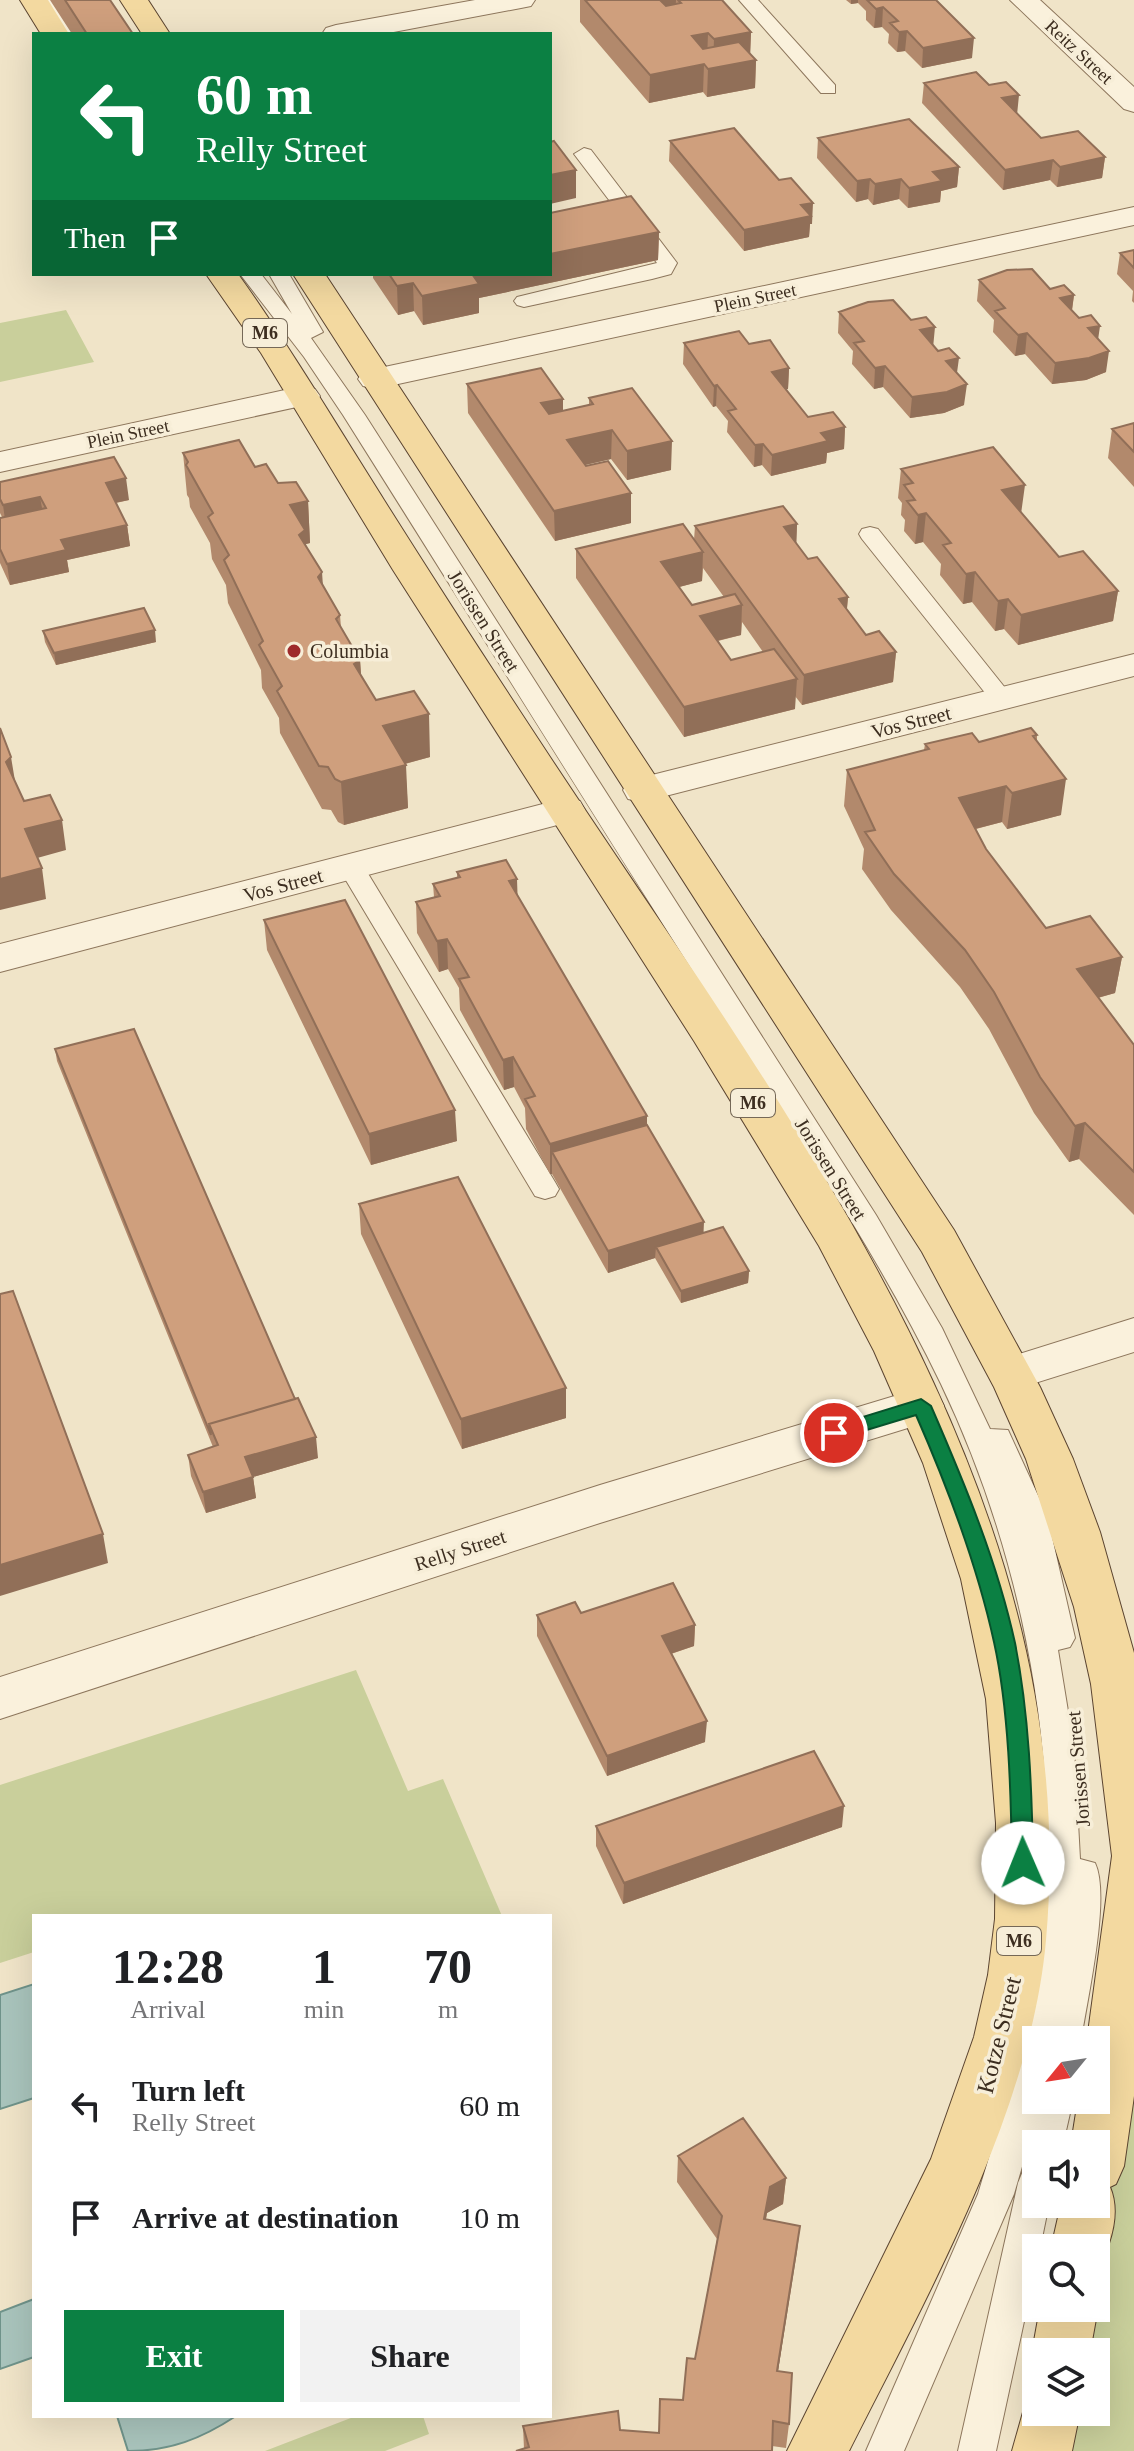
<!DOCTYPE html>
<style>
body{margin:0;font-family:Georgia,serif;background:#f2f2f2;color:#202124;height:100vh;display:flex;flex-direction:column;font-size:30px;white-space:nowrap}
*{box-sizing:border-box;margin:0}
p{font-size:26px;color:#757577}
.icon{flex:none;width:44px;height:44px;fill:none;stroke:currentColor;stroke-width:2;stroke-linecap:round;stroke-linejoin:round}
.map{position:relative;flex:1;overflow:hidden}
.details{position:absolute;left:32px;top:1914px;width:520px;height:504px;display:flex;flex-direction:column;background:#fff;border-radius:0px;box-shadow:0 8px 32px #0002}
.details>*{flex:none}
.top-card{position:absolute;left:32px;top:32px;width:520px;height:244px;border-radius:0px;box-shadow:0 8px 32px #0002;background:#0b8043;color:#fff;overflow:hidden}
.needle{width:52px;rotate:240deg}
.controls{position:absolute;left:1022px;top:2026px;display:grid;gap:16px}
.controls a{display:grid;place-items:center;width:88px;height:88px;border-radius:0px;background:#fff;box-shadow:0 8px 32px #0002;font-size:40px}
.pin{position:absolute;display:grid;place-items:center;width:68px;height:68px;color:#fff;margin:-34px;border:4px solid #fff;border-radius:50%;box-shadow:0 2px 8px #0007}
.me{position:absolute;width:88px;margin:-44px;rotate:359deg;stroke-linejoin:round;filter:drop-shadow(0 0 6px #0008)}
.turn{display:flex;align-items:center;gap:28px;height:168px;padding:0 32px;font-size:36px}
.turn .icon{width:104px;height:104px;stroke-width:2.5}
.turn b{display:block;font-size:56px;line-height:68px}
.then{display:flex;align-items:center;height:76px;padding:0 32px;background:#0003;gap:16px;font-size:30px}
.eta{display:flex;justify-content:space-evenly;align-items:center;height:136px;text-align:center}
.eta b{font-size:48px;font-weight:800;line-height:56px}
.button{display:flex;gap:16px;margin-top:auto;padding:16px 32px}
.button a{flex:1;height:92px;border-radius:0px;background:#0b8043;color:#fff;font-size:32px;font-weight:800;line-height:92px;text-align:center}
.button a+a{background:#f2f2f2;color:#202124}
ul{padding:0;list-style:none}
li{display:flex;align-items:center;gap:24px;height:112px;padding:0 32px}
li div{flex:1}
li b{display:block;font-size:30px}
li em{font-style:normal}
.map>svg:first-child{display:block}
.green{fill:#c9cf9b}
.water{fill:#a9c4bc;stroke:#6f938a;stroke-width:2}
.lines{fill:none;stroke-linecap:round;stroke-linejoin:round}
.service-casing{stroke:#8d765c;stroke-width:2}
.minor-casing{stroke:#8d765c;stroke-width:2}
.primary-casing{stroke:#5b4430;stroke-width:2}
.service{fill:#faf1dc;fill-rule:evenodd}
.minor{fill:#faf1dc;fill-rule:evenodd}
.primary{fill:#f3d9a0;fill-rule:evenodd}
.wall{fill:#b2896c;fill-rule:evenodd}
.shaded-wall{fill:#916f58}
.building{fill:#cf9f7d;stroke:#916f58;stroke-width:2}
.route{fill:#0b8043;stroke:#07532c;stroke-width:2}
.poi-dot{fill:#9e2a2b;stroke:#f7eed8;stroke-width:3}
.labels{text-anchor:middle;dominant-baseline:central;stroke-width:7;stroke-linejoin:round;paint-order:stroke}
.far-street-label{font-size:18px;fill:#3d2e20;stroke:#f7eed8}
.shield{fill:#f7eed8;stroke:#756857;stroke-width:2}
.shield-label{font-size:18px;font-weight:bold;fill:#3d2e20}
.street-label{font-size:20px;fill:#3d2e20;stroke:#f7eed8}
.poi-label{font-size:20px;fill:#3d2e20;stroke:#f7eed8;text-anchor:start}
.near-street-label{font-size:24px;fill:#3d2e20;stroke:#f7eed8}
</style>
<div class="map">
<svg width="1134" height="2451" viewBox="0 0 1134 2451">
<rect width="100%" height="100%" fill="#f0e4c8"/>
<path class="green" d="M66 310 94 362 0 382V323Z
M356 1670 408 1791 443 1779 502 1916H34V1952L0 1963V1785Z
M1134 1993V2451H1045L1053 2412H1096V2352H1064L1096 2308V2204Z
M356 2416H423L429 2434 385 2451H265Z"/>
<path class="water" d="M34 1984V2098L0 2109V1995Z
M34 2299V2357L0 2369V2312Z
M117 2416H236C201 2439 170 2451 128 2451Z"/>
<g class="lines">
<defs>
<path id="service" d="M38 0H56L79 34H61Z
M739 0H758L835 85V93H821Z
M584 148 591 150 674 259 677 263 671 274 652 279 524 307 517 305 514 301 517 297 657 263 574 154Z
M240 274H261L292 314 269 274H289L323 332 311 338 365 415 876 1215 942 1328 990 1429 1008 1430 1047 1515 1075 1638 1070 1647 1058 1650 1074 1748 1080 1859 1095 1863C1111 1896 1087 2000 1081 2040H1036V2100H1073L1063 2144H1036V2157L1028 2146 1014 2194 904 2451H866L978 2194 1019 2058 1026 2046 1023 2040C1035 1980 1046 1921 1047 1860 1050 1700 1010 1528 941 1384 871 1239 777 1106 692 970 575 786 460 600 343 415L304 357Z
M870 527 878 529 1014 699 1010 704H994L862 539 859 534 862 529Z
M351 859 360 861 364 867 555 1182 559 1189 555 1196 545 1199 535 1196 338 867 342 861Z
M1036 2166V2204H1049L1040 2248H1036V2266L996 2451H958L1018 2183 1023 2171Z"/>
<path id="minor" d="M475 0H535L531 6 521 8 383 34H322L326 28 336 25Z
M1010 0H1040L1134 87V112L1124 109Z
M1134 207V225L375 389 363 386 358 379 363 372 375 369Z
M303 386 315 389 320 396 315 403 0 472V452Z
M1134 654V676L642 802 628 799 623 790 628 781Z
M566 798 580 801 585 810 580 819 0 972V944Z
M1134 1318V1352L1013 1390 997 1385 990 1373 997 1361Z
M921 1388 937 1393 944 1406 937 1419 600 1523 0 1719V1677L600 1485Z"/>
<path id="primary" d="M20 0H48L69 34H41Z
M120 0H148L170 34H142Z
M206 274H238C290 347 336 424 384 500 438 586 494 672 550 757 781 1108 1086 1494 1046 1940 1031 2112 926 2298 849 2451H787L931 2159 974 2037 988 1975 995 1919 996 1823 986 1699 961 1579 923 1463 874 1351 819 1246 694 1041 393 570 261 353Z
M293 274H325L954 1230 1040 1387 1073 1459 1100 1532 1134 1653V2096L1124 2166 1116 2184 1110 2187C1121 2213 1111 2241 1100 2267L1096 2269V2248H1051L1061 2204H1096V2144H1071L1078 2100H1096V2040H1087L1112 1856 1091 1684 1074 1607 1026 1459 994 1387 922 1252Z
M1096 2304 1098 2308 1090 2352H1036V2362L1032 2352 1040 2308H1096Z
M1036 2389V2412H1080L1072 2451H1012L1029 2391Z"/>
</defs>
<use href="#service" class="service-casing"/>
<use href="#minor" class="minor-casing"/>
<use href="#primary" class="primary-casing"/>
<use href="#service" class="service"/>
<use href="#minor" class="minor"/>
<use href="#primary" class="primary"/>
</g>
<path class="wall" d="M50 0H110L133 34H72Z
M580 0H722L751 32 750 54 756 60 755 88 707 97 703 92 649 103 580 22Z
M846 0H936L972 58 922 68 905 51 897 52 888 43 889 34 882 27 874 28 866 20V11L858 3 851 4Z
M924 83 1017 114 1041 138 1105 157 1102 178 1057 187 1050 180 1003 190 922 103Z
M818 138 959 167 957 187 941 191 940 202 908 208 899 199 873 205 868 199 856 202 817 158Z
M670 141 812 224H810L809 237 744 251 669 161Z
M659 232 658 260 479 298V313L423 325 414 311 398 315 373 278V274H550Z
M1134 250V303L1132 301 1133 291 1117 274 1120 253Z
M979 280 1050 289 1074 295 1072 311 1098 339 1106 372 1086 380 1052 384 1025 354 1015 356 993 332 994 320 977 301Z
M839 312 933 346 957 373 964 405 944 413 910 418 883 387 874 389 852 364 853 351 838 333Z
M684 343 749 344 789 368 788 389H786L808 417 845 427 844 449 827 453 826 463 771 476 762 465 754 467 727 432 728 421 716 406 713 407 683 364Z
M467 384 563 399V411L589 405V398L671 470 627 480 611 459 585 465 631 523 555 541 468 413Z
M1134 423V487L1108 458 1112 429Z
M183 453 255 467 278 483 308 501 310 543 306 544V546L323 586 340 615 341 627 360 660 361 675 376 700 430 757 405 764 408 808 344 825 338 822 331 810 322 809 280 733 279 718 262 688 261 670 228 603 226 585 212 559 210 543 190 507 189 498 187 495Z
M901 469 1022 514 1059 557 1118 591 1113 621 1018 645 1004 629 995 631 972 602 963 604 940 575 941 564 923 542 915 544 904 531 905 520 901 515 902 503 898 498Z
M0 482 129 500 116 503 127 525 130 546 67 560 69 572 10 585 0 563V518L2 517 0 513Z
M797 524 796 543 808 559 848 597 847 609 866 635 896 652 893 682 802 705 795 696V709L684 737 576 578V549L694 540 695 526ZM703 568 724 597 692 605 679 587 702 581ZM742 622 763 652 731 660 718 641 741 635Z
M43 631 156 642 56 665 45 642Z
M1037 735V741L1061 815 1007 829 1002 822 976 829 986 849 1046 928 1122 957 1115 993 1098 998 1134 1045V1215L1079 1159 1069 1162 1034 1113 989 1029 960 987 891 910 862 869 864 849 844 806 847 770 924 750 925 744 979 742Z
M457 872 518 896 647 1125 704 1233 749 1271 748 1283 681 1303 655 1258 608 1273 552 1174H550L526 1129 525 1108 514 1087 504 1090 460 1010 459 988 448 969 439 972 417 933 416 902 434 897 433 884 457 878Z
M264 920 457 1141 371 1165 267 950Z
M55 1049 318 1458 253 1477 256 1498 206 1513 191 1476 188 1455 213 1447 57 1061Z
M359 1204 566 1418 462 1449 361 1234Z
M581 1613 695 1625 694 1646 671 1654 705 1742 607 1776 537 1636V1615Z
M596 1826 842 1827 623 1904 596 1846Z
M678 2156 786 2178 783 2204 767 2213 766 2219 800 2226 778 2371 789 2424 786 2448 772 2446 524 2449 523 2426 659 2433 683 2400 695 2359 717 2239 677 2182Z"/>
<path class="shaded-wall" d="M655 0H676L675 18Z
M851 0H858V3L851 4Z
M883 7 882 27 874 28 876 9Z
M907 31 905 51 897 52 899 32Z
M751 32 750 59 713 67 714 39Z
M708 33 707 61 692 36Z
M974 38 972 58 922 68 923 48Z
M756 60 755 88 707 97 708 69Z
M704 64 703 92 649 103 650 75Z
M1019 95 1017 115 1002 98Z
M1105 157 1102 178 1057 187 1060 167Z
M1053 160 1050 180 1003 190 1005 170Z
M959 167 957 187 941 191 940 202 908 208 909 188 933 172Z
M576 170V198L550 204V175Z
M870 179 868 199 856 202 857 181Z
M901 179 899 199 873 205 875 184Z
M813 203 812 224H810L809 237 744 251V230L801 205Z
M659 232 658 260 479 298V313L423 325 422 296 470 274H550V254Z
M413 283 414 311 398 315 397 286Z
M1074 295 1071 316 1060 298Z
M1100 326 1097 347 1088 328Z
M935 327 933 348 920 330Z
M1027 333 1025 354 1015 356 1018 335Z
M1109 351 1106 372 1086 380 1052 384 1055 363Z
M959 358 956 380 946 361Z
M885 366 883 387 874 389 875 368Z
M789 368 788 389 770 393 772 372Z
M967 384 964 405 944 413 910 418 912 397Z
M717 385 716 406 713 407 714 386Z
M563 399V428L542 433 541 403Z
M845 427 844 449 827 453 826 463 771 476 772 455 821 433Z
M612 430 611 459 567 469V440Z
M672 441 671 470 627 480V451Z
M763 444 762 465 754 467 755 445Z
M126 478 129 500 109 504 106 483Z
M1025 485 1021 514 1002 490Z
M631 493V523L555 541 554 511Z
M40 497 44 519 6 527 3 505Z
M308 501 310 543 306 544 308 572 290 505Z
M926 513 923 542 915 544 918 515Z
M797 524 796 554 784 527Z
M127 525 130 546 67 560 69 572 10 585 7 564 61 540Z
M703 552 702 581 660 592 661 562Z
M322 572 325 615 318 577Z
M975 572 972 602 963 604 966 574Z
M1118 591 1113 621 1018 645 1021 615Z
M848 597 845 627 839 599Z
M1008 599 1004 629 995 631 998 601Z
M742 605 741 635 699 645 700 616Z
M155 630 156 642 56 665 54 653Z
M896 652 893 682 802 705 804 675Z
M360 660 363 703 354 664Z
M797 679 795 709 684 737V707Z
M429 714 430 757 385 769 383 726Z
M11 757 16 787 6 762Z
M406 765 408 808 344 825 341 782Z
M1066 779 1061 815 1007 829 1012 793Z
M1006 786 1002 822 955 834 959 798Z
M62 820 66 850 30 860 25 829Z
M42 868 46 899 0 910V879Z
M517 879 518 909 509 881Z
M447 939 448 969 439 972 437 941Z
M1122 957 1115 993 1071 1005 1077 969Z
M513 1057 514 1087 504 1090 503 1060Z
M455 1110 457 1141 371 1165 369 1134Z
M647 1116V1147L552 1152V1174H550V1144Z
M1085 1123 1079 1159 1069 1162 1075 1126Z
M704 1222 703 1244 656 1247 655 1258 608 1273V1251Z
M749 1271 748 1283 681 1303V1291Z
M566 1388V1418L462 1449 461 1419Z
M316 1437 318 1458 253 1477 256 1498 206 1513 203 1492 245 1457Z
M103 1534 108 1563 0 1596V1565Z
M695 1625 694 1646 661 1657 662 1636Z
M707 1721 705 1742 607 1776V1756Z
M844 1806 842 1827 623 1904 624 1883Z
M786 2178 783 2204 767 2213 761 2245 764 2219 770 2187Z
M800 2226 797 2252 774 2396 777 2371Z"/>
<path class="building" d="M65 0H110L133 34H87Z
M585 0H660L666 6 681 3 678 0H722L751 32 714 39 708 33 692 36 703 49 739 42 756 60 708 69 704 64 650 75Z
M867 0H936L974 38 923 48 907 31 899 32 890 23 898 21 883 7 876 9Z
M976 72 989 85 1006 82 1019 95 1002 98 1041 138 1078 131 1105 157 1060 167 1053 160 1005 170 924 83Z
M909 119 959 167 933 172 942 181 909 188 901 179 875 184 870 179 857 181 818 138Z
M734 128 779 180 791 178 813 203 801 205 811 216 744 230 670 141Z
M554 141 576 170 550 175V142Z
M631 196 659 232 550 254V213Z
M1134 250V268L1120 253Z
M1032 269 1050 289 1064 285 1074 295 1060 298 1079 318 1091 315 1100 326 1088 328 1109 351 1089 358 1055 363 1027 333 1018 335 995 311 1005 308 979 280 1007 270Z
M389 274H472L479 284 422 296 413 283 397 286Z
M893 300 911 320 926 317 935 327 920 330 938 351 949 348 959 358 946 361 967 384 947 392 912 397 885 366 875 368 854 343 864 341 839 312 868 302Z
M739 331 749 344 770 340 789 368 772 372 808 417 833 412 845 427 821 433 828 441 772 455 763 444 755 445 728 411 736 409 717 385 714 386 684 343Z
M541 368 563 399 541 403 549 414 593 404 589 398 632 388 672 441 627 451 612 430 567 440 586 466 608 461 631 493 554 511 467 384Z
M1134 423V452L1112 429Z
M239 440 255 467 266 464 278 483 296 482 308 501 290 505 305 530 299 535 322 572 318 577 340 615 336 619 360 660 354 664 376 700 414 691 429 714 383 726 406 765 341 782 335 779 328 767 319 766 277 691 282 686 259 645 263 641 224 560 229 555 208 517 213 513 186 465 188 462 183 453Z
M993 447 1025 485 1002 490 1059 557 1083 551 1118 591 1021 615 1008 599 998 601 975 572 966 574 943 545 951 543 926 513 918 515 907 501 915 500 904 485 913 483 901 469Z
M114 457 126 478 106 483 127 525 61 540 66 550 7 564 0 549V518L46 508 40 497 3 505 0 499V482Z
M783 506 797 524 784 527 808 559 817 557 848 597 839 599 866 635 879 631 896 652 804 675 695 526Z
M683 524 703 552 661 562 692 605 735 594 742 605 700 616 731 660 774 649 797 679 684 707 576 549Z
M144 608 155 630 54 653 43 631Z
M0 728 11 757 6 762 24 801 50 795 62 820 25 829 42 868 0 879Z
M1031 728 1037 735 1033 736 1066 779 1012 793 1006 786 959 798 986 849 1046 928 1090 916 1122 957 1077 969 1134 1045V1172L1085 1123 1075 1126 1040 1077 994 992 965 950 894 874 865 832 875 830 847 770 929 749 925 744 972 733 979 742Z
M506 860 517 879 509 881 647 1116 550 1144 525 1099 535 1096 513 1057 503 1060 459 979 469 977 447 939 437 941 416 902 440 896 433 884 460 877 457 872Z
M345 900 455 1110 369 1134 264 920Z
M134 1029 295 1399 209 1424 211 1435 55 1049Z
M647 1125 704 1222 608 1251 552 1152Z
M458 1177 566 1388 461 1419 359 1204Z
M723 1227 749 1271 681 1291 656 1247Z
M13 1291 103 1534 0 1565V1294Z
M298 1398 316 1437 245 1457 253 1477 203 1492 188 1455 218 1445 209 1424Z
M673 1583 695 1625 662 1636 707 1721 607 1756 537 1615 575 1602 581 1613Z
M814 1751 844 1806 624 1883 596 1826Z
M743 2118 786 2178 770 2187 764 2219 800 2226 777 2371 792 2373 789 2424 773 2421 772 2451H516L529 2447 523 2426 618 2411 620 2430 659 2433 660 2399 683 2400 687 2358 695 2359 722 2216 678 2156Z"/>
<path class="route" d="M921 1399 931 1406C964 1482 997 1561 1015 1643 1029 1714 1032 1790 1033 1863L1030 1869H1015L1012 1863C1011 1793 1009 1710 994 1642 977 1564 948 1488 916 1415L834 1440 824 1433 827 1428Z"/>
<circle class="poi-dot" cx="294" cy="651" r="8"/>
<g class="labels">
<g class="far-street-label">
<text transform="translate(1079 52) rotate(43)">Reitz Street</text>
<text transform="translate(755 298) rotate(-12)">Plein Street</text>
<text transform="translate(128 434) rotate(-12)">Plein Street</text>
</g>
<g class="shield">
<rect x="243" y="319" width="44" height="28" rx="6"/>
<rect x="731" y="1089" width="44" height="28" rx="6"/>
<rect x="997" y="1927" width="44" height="28" rx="6"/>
</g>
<g class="shield-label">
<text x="265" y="333">M6</text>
<text x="753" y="1103">M6</text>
<text x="1019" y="1941">M6</text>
</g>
<g class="street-label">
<text transform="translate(484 621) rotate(58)">Jorissen Street</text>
<text transform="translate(911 722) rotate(-14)">Vos Street</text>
<text transform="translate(283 885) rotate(-15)">Vos Street</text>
<text transform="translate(831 1169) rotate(58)">Jorissen Street</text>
<text transform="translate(460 1550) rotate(-18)">Relly Street</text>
<text transform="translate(1078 1769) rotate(-95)">Jorissen Street</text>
</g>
<g class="poi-label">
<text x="310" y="651">Columbia</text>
</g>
<g class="near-street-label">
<text transform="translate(999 2035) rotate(-76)">Kotze Street</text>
</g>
</g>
</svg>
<div class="controls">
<a><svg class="needle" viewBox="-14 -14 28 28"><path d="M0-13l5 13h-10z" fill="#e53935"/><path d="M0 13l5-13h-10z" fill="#757577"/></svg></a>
<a><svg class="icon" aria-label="sound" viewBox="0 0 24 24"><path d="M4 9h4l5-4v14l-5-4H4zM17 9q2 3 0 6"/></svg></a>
<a><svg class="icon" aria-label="search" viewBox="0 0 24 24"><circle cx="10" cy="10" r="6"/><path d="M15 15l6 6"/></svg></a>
<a><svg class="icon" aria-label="layers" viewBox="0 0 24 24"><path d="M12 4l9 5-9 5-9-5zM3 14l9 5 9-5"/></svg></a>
</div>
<div class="pin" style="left:834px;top:1433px;background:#d93025"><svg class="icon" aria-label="arrive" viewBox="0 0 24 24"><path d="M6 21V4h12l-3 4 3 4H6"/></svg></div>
<svg class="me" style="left:1023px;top:1863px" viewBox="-20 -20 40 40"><circle r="19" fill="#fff"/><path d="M0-13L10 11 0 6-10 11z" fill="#0b8043"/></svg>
<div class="top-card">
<div class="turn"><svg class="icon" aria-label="left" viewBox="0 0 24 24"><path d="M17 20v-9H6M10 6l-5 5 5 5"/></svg><div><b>60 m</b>Relly Street</div></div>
<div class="then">Then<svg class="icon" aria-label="arrive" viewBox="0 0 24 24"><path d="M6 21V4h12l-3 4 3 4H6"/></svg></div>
</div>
<section class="details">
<div class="eta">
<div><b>12:28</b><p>Arrival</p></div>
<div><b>1</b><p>min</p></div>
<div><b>70</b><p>m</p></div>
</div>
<ul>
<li><svg class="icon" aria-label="left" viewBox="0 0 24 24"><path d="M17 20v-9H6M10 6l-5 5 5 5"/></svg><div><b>Turn left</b><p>Relly Street</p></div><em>60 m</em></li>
<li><svg class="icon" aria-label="arrive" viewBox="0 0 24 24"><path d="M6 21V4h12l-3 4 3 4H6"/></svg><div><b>Arrive at destination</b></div><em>10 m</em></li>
</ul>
<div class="button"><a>Exit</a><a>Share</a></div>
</section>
</div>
